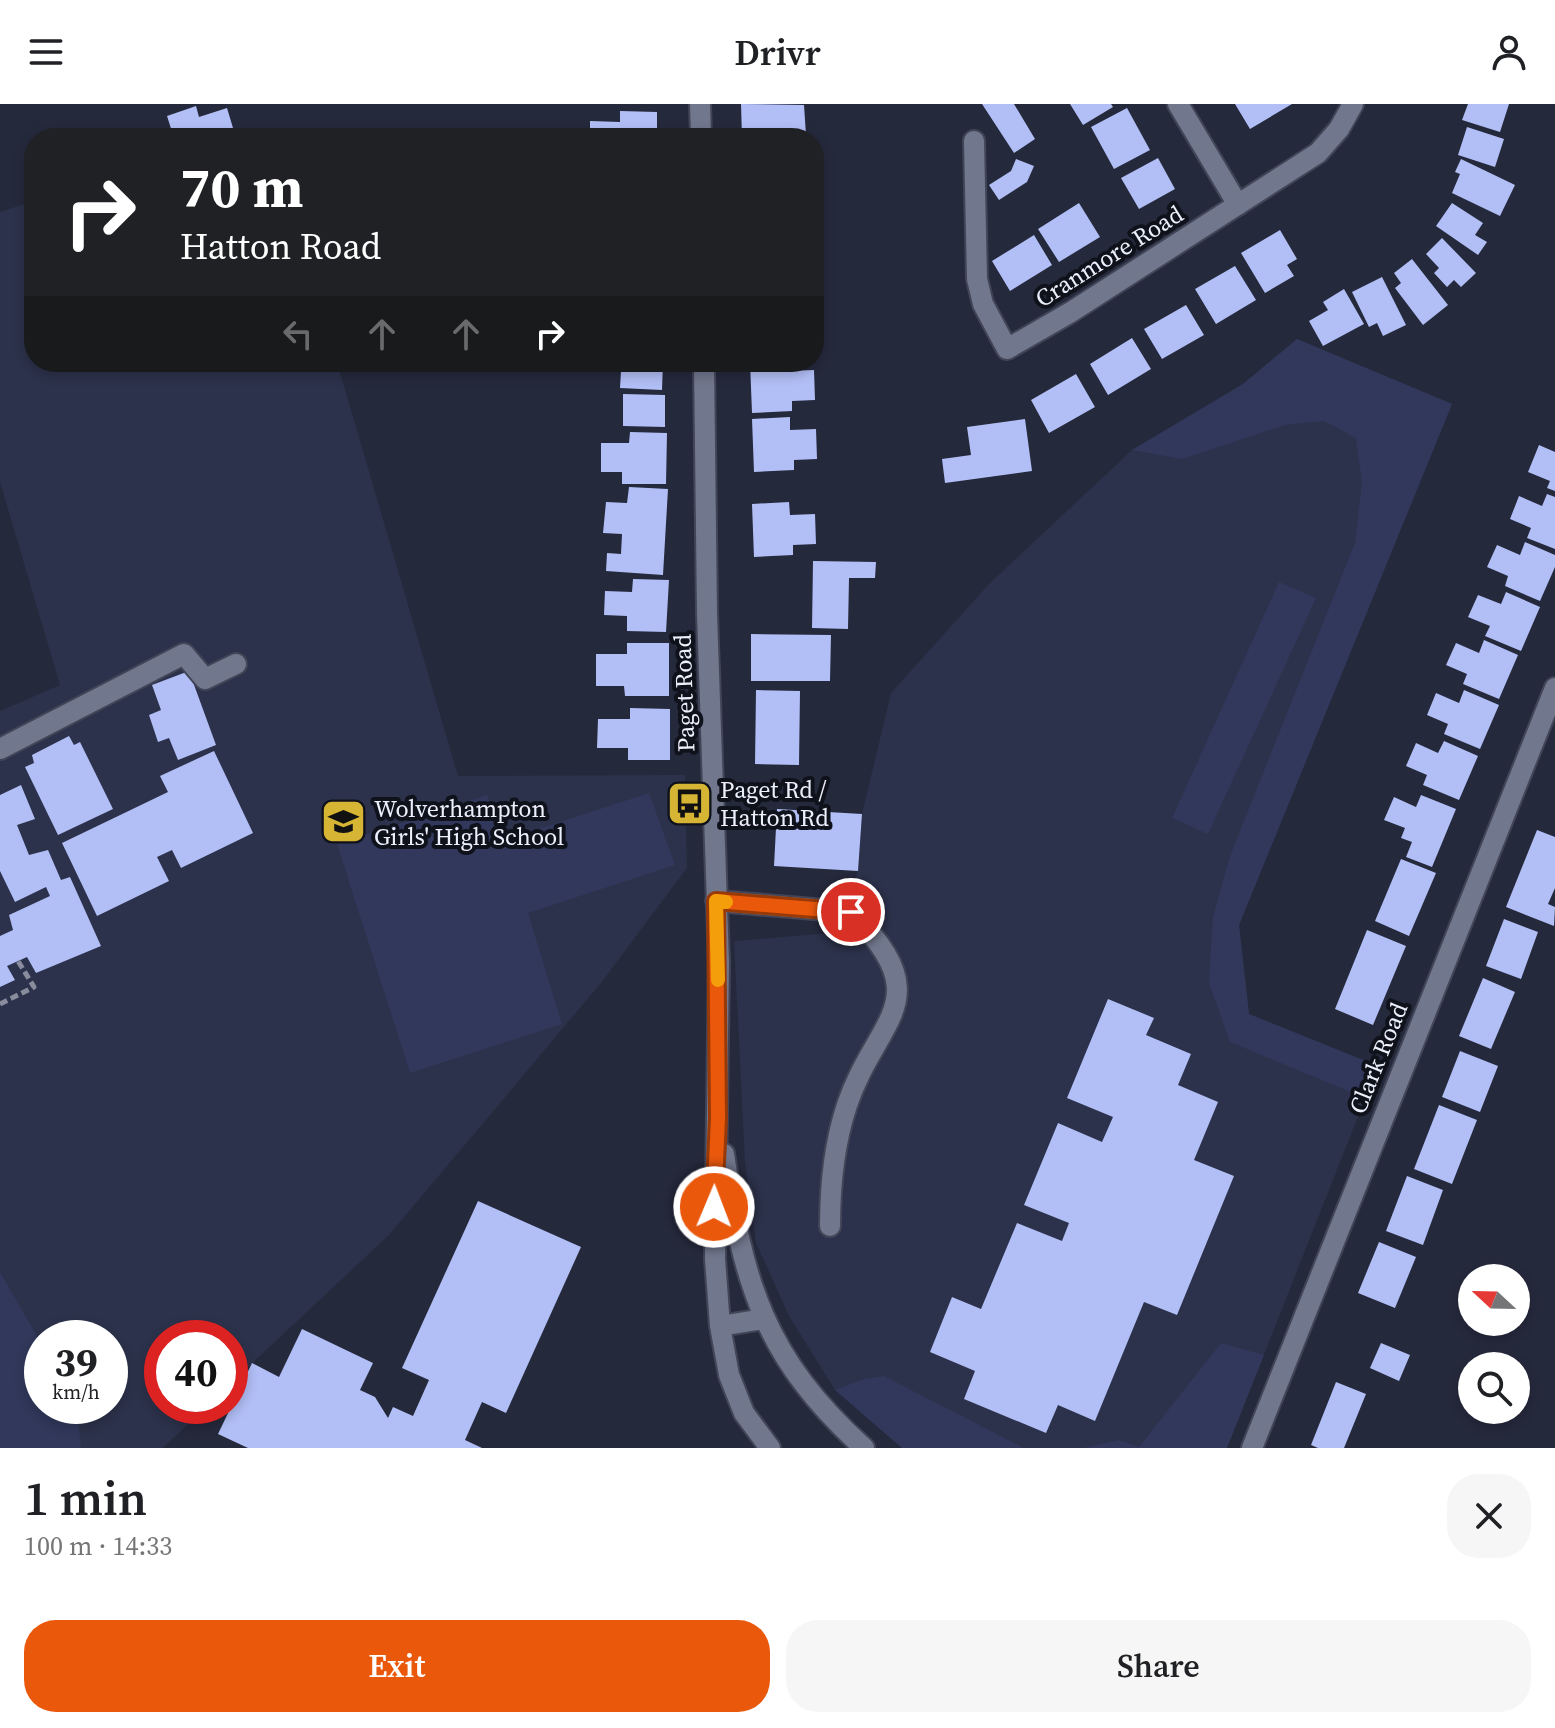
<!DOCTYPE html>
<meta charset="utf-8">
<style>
body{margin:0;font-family:"Source Serif 4",serif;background:#f6f6f6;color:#202124;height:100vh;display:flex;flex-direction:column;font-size:30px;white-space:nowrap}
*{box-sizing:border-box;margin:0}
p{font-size:26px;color:#757577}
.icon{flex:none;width:44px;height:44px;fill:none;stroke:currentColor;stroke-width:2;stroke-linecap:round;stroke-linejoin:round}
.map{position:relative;height:1344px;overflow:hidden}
.side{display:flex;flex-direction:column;background:#fff;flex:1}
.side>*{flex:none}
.top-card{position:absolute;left:24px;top:24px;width:800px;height:244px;border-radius:32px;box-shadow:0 4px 12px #0003;background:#202124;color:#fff;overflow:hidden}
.needle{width:52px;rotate:292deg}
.buttons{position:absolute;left:1458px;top:1160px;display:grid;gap:16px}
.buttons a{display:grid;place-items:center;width:72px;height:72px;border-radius:50%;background:#fff;box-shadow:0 4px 12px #0003;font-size:40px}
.speed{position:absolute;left:24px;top:1216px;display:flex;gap:16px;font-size:40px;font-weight:700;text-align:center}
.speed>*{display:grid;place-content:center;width:104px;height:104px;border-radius:50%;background:#fff;box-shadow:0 4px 12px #0003;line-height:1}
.speed small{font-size:20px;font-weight:400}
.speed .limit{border:12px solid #d22;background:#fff;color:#111}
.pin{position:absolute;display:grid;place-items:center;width:68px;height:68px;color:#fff;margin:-34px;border:4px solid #fff;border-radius:50%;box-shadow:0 2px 8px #0007}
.me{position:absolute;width:88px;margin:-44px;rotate:1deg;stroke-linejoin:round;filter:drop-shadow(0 0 6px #0008)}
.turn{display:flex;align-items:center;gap:28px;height:168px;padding:0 24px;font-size:36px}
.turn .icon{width:104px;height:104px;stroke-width:2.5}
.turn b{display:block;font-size:56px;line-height:68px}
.lanes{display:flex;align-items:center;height:76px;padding:0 24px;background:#0003;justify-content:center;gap:40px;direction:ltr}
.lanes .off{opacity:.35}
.round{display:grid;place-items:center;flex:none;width:84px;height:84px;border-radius:32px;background:#f6f6f6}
.headline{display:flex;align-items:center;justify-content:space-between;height:136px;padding:0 24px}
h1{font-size:48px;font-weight:600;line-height:60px}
.button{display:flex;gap:16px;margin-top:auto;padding:16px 24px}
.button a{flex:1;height:92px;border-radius:32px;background:#ea580c;color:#fff;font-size:32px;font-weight:600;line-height:92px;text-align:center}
.button a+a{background:#f6f6f6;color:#202124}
header{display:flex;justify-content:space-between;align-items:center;height:104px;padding:0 24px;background:#fff;font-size:36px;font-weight:600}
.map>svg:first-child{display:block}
.built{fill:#2c324b;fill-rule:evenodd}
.green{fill:#31385b}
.building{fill:#b2bff6}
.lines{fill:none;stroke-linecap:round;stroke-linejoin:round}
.minor-casing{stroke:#414557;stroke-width:24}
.path{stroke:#888c9c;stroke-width:5;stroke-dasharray:8 4;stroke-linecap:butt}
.minor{stroke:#71778d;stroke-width:20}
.route-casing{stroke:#983908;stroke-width:20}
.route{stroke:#ea580c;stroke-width:14}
.slow{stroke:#f59e0b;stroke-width:14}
.labels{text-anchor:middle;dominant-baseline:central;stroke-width:8;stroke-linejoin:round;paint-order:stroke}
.street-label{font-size:24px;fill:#eceffc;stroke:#10121b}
.poi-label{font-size:24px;fill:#eceffc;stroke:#10121b;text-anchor:start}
</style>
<header><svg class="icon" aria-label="menu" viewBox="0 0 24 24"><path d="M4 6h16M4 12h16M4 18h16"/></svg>Drivr<svg class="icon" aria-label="person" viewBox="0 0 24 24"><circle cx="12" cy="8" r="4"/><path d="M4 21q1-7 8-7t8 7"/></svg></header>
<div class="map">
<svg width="1555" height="1344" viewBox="0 0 1555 1344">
<rect width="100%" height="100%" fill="#25293c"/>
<path class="built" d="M34 97V258H337L458 672 685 671 687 764 601 879 389 1131 230 1280V1234H162V1302H207L163 1344H0V607L60 581 0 378V108ZM42 1234H110V1302H42Z
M1297 235 1452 300 1239 821 1249 910 1378 962 1227 1344H902L835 1286 789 1212 756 1139 745 1058 734 837 843 828 858 767 862 710 891 589 989 480 1132 346 1243 280Z"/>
<path class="green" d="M1297 235 1452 300 1239 821 1249 910 1378 962 1365 994 1230 938 1209 879 1213 813 1230 752 1355 439 1362 378 1356 334 1324 317 1285 321 1182 355 1132 346 1243 280Z
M1279 478 1316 494 1208 730 1172 714Z
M649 689 675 761 528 809 562 920 410 969 337 740 487 691 501 737Z
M0 1168 42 1241V1302H77L81 1344H0Z
M1221 1239 1264 1251 1227 1344H1083L1119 1336 1139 1343Z
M884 1272 1024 1344H902L835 1286 864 1275Z"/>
<path class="building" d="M741 0 804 1 806 31 742 34Z
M982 0H1014L1035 35 1014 49Z
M1070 0H1111L1113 3 1083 21Z
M1235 0H1292L1250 25Z
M1468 0H1509L1500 28 1462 16Z
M196 2 199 13 227 4 236 34H174L167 12Z
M1127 4 1150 46 1114 65 1091 23Z
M620 7 657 8V34H590V17L620 18Z
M1467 23 1504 35 1495 63 1458 51Z
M1158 54 1175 85 1139 105 1121 74Z
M1016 55 1034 62 1027 78 999 96 989 81 1011 67Z
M1461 55 1515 81 1500 112 1452 89 1460 70 1455 68Z
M1079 99 1100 133 1059 158 1038 125Z
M1452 99 1483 119 1475 131 1487 138 1478 151 1436 122Z
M1280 126 1297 155 1287 161 1294 172 1265 189 1241 149Z
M1034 131 1052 161 1010 187 992 157Z
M1442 134 1476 169 1461 183 1454 176 1447 183 1434 169 1439 164 1426 150Z
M1412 155 1448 201 1423 221 1395 184 1401 179 1394 169Z
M1235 162 1256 196 1216 220 1195 185Z
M1382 173 1406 221 1383 232 1377 219 1369 223 1352 188Z
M1344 185 1364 220 1323 242 1309 217 1328 206 1323 198Z
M1186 201 1204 231 1162 255 1144 225Z
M1132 234 1151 265 1108 291 1090 260Z
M602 258H663L662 286 620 284 621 267 602 266Z
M750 258H788L789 267 814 266 815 296 792 297V307L752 309Z
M1076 270 1095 303 1049 329 1031 296Z
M623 290 665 291V323L623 322Z
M790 313V326L816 325 817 355 794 356V366L754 368 752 315Z
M1025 315 1032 367 945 379 942 355 971 351 967 323Z
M630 328 667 329 666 380H622V368H601V339H629Z
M1539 341 1555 348V387L1547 384 1550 377 1528 368Z
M629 383 668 385 663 471 606 467 607 449 621 450 622 430 603 429 606 398 627 399Z
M1547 390 1555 393V445L1527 434 1531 424 1510 415 1519 392 1542 402Z
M789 398 790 411 815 410 816 440 793 441V451L754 453 752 400Z
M1525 438 1555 451V463L1540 497 1505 482 1508 472 1487 463 1497 441 1520 451Z
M813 457 876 458 875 474H849L848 525 812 524Z
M633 475 669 476 666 528 627 527V512L604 511 605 487 632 488Z
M1506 488 1540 503 1521 547 1485 532 1490 522 1468 513 1478 491 1501 500Z
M751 530 831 531 830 577H751Z
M1484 536 1518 551 1499 595 1463 580 1467 570 1446 561 1456 539 1479 549Z
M627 539H669V592H625L624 582H596V550H627Z
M189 567 216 641 178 656 169 634 158 638 149 611 161 606 152 581Z
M756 586 800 587 799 661 755 660Z
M1464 586 1499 601 1480 645 1444 630 1448 620 1427 611 1436 589 1459 599Z
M630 604 670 605V656H628V644H597L598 615H630Z
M69 632 74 641 80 638 113 705 58 731 25 663 34 659 32 651Z
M1444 637 1478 652 1459 696 1423 681 1427 671 1406 662 1416 639 1438 649Z
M214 647 253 729 181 764 172 746 157 753 169 777 97 812 62 739 168 688 160 672Z
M21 681 35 715 17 721 29 751 48 746 61 776 70 773 101 842 36 869 27 853 7 862 15 876 0 883V832L13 826 9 811 50 792 46 783 15 798 0 767V691Z
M1421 691 1456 705 1432 763 1406 753 1412 738 1401 734 1405 724 1384 716 1394 693 1416 703Z
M777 705 862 710 858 767 774 762Z
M1537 726 1555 733V784L1548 800 1555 803 1554 822 1506 803Z
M1401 755 1436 769 1409 832 1375 817Z
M1504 815 1538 828 1521 875 1486 862Z
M1367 826 1406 842 1373 921 1335 905Z
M1483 874 1515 888 1491 945 1459 932Z
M1108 895 1154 914 1146 931 1191 950 1178 981 1218 998 1194 1056 1234 1072 1177 1211 1144 1198 1095 1317 1058 1301 1046 1329 964 1295 975 1267 930 1248 952 1193 981 1205 1017 1119 1062 1137 1069 1119 1024 1101 1058 1019 1102 1038 1113 1013 1067 994Z
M1460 947 1498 962 1480 1008 1442 993Z
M1439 1001 1477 1016 1452 1080 1414 1065Z
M1407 1072 1443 1086 1423 1141 1386 1127Z
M478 1097 581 1143 506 1309 482 1298 465 1336 482 1344H248L218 1330 252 1259 279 1273 302 1225 373 1259 360 1286 375 1293 388 1314 393 1303 413 1312 429 1276 402 1264Z
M1379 1138 1416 1153 1395 1204 1358 1189Z
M1381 1239 1410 1251 1399 1277 1370 1264Z
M1336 1278 1366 1290 1344 1344H1318L1311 1341Z"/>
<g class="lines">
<defs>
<path id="minor" d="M700 0 701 34
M1178 0 1238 101
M974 37 977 175 983 200 1007 245 1071 208 1318 49 1339 25 1353 0
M704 258 707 510 719 858 715 1155 720 1222 729 1271 744 1309 770 1344
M0 645 184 550 205 575 236 560
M716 797 851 808C941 897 876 914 847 1001 834 1040 830 1081 830 1122
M724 1050C743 1178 764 1254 864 1344
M720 1222 763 1215
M1252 1344 1555 584"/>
</defs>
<use href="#minor" class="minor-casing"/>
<path class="path" d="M0 900 34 883 18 857"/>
<use href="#minor" class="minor"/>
</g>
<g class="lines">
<defs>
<path id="route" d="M714 1103 718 1014 716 797 851 808"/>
</defs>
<use href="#route" class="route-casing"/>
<use href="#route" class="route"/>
<path class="slow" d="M718 876 716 797 726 798"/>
</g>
<defs>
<symbol id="bus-square" viewBox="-11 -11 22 22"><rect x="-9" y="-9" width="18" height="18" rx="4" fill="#d6b534" stroke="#10121b"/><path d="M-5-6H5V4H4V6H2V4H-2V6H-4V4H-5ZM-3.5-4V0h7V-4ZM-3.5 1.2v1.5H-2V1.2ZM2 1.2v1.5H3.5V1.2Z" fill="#111"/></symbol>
<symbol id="school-square" viewBox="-11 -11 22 22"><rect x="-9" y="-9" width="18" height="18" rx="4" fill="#d6b534" stroke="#10121b"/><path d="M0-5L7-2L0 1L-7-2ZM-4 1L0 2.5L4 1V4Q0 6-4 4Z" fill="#111"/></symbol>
</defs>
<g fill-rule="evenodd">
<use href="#bus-square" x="664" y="674" width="51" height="51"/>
<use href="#school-square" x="318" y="692" width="51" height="51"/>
</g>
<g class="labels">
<g class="street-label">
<text transform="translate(1109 152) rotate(-32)">Cranmore Road</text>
<text transform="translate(684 589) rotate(-92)">Paget Road</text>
<text transform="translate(1378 954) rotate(-68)">Clark Road</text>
</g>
<g class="poi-label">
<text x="720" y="685">Paget Rd /<tspan x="720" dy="28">Hatton Rd</tspan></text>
<text x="374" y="704">Wolverhampton<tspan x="374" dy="28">Girls' High School</tspan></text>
</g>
</g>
</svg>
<div class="buttons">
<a><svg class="needle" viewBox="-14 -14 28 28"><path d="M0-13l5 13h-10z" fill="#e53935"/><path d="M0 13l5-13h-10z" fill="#757577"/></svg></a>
<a><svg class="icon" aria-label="search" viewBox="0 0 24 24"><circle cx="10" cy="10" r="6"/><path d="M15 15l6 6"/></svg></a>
</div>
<div class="speed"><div>39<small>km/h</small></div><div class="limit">40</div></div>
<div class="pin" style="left:851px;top:808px;background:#d93025"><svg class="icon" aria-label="arrive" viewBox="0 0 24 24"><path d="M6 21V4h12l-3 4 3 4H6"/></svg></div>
<svg class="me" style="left:714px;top:1103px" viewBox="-20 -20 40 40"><circle r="17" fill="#ea580c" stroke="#fff" stroke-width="3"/><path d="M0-11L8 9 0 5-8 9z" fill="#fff"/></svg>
<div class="top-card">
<div class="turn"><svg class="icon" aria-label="right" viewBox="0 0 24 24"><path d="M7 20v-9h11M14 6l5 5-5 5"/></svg><div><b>70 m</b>Hatton Road</div></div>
<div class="lanes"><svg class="icon off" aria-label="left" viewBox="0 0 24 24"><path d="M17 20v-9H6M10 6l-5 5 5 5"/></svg><svg class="icon off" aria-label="ahead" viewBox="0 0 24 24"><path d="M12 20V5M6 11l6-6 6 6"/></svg><svg class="icon off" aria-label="ahead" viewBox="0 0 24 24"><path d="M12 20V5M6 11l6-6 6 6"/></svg><svg class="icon" aria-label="right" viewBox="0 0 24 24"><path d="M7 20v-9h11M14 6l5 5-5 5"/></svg></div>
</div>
</div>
<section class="side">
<div class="headline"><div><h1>1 min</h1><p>100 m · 14:33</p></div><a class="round"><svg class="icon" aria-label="close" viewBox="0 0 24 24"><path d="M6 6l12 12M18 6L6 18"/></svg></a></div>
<div class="button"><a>Exit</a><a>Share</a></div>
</section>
